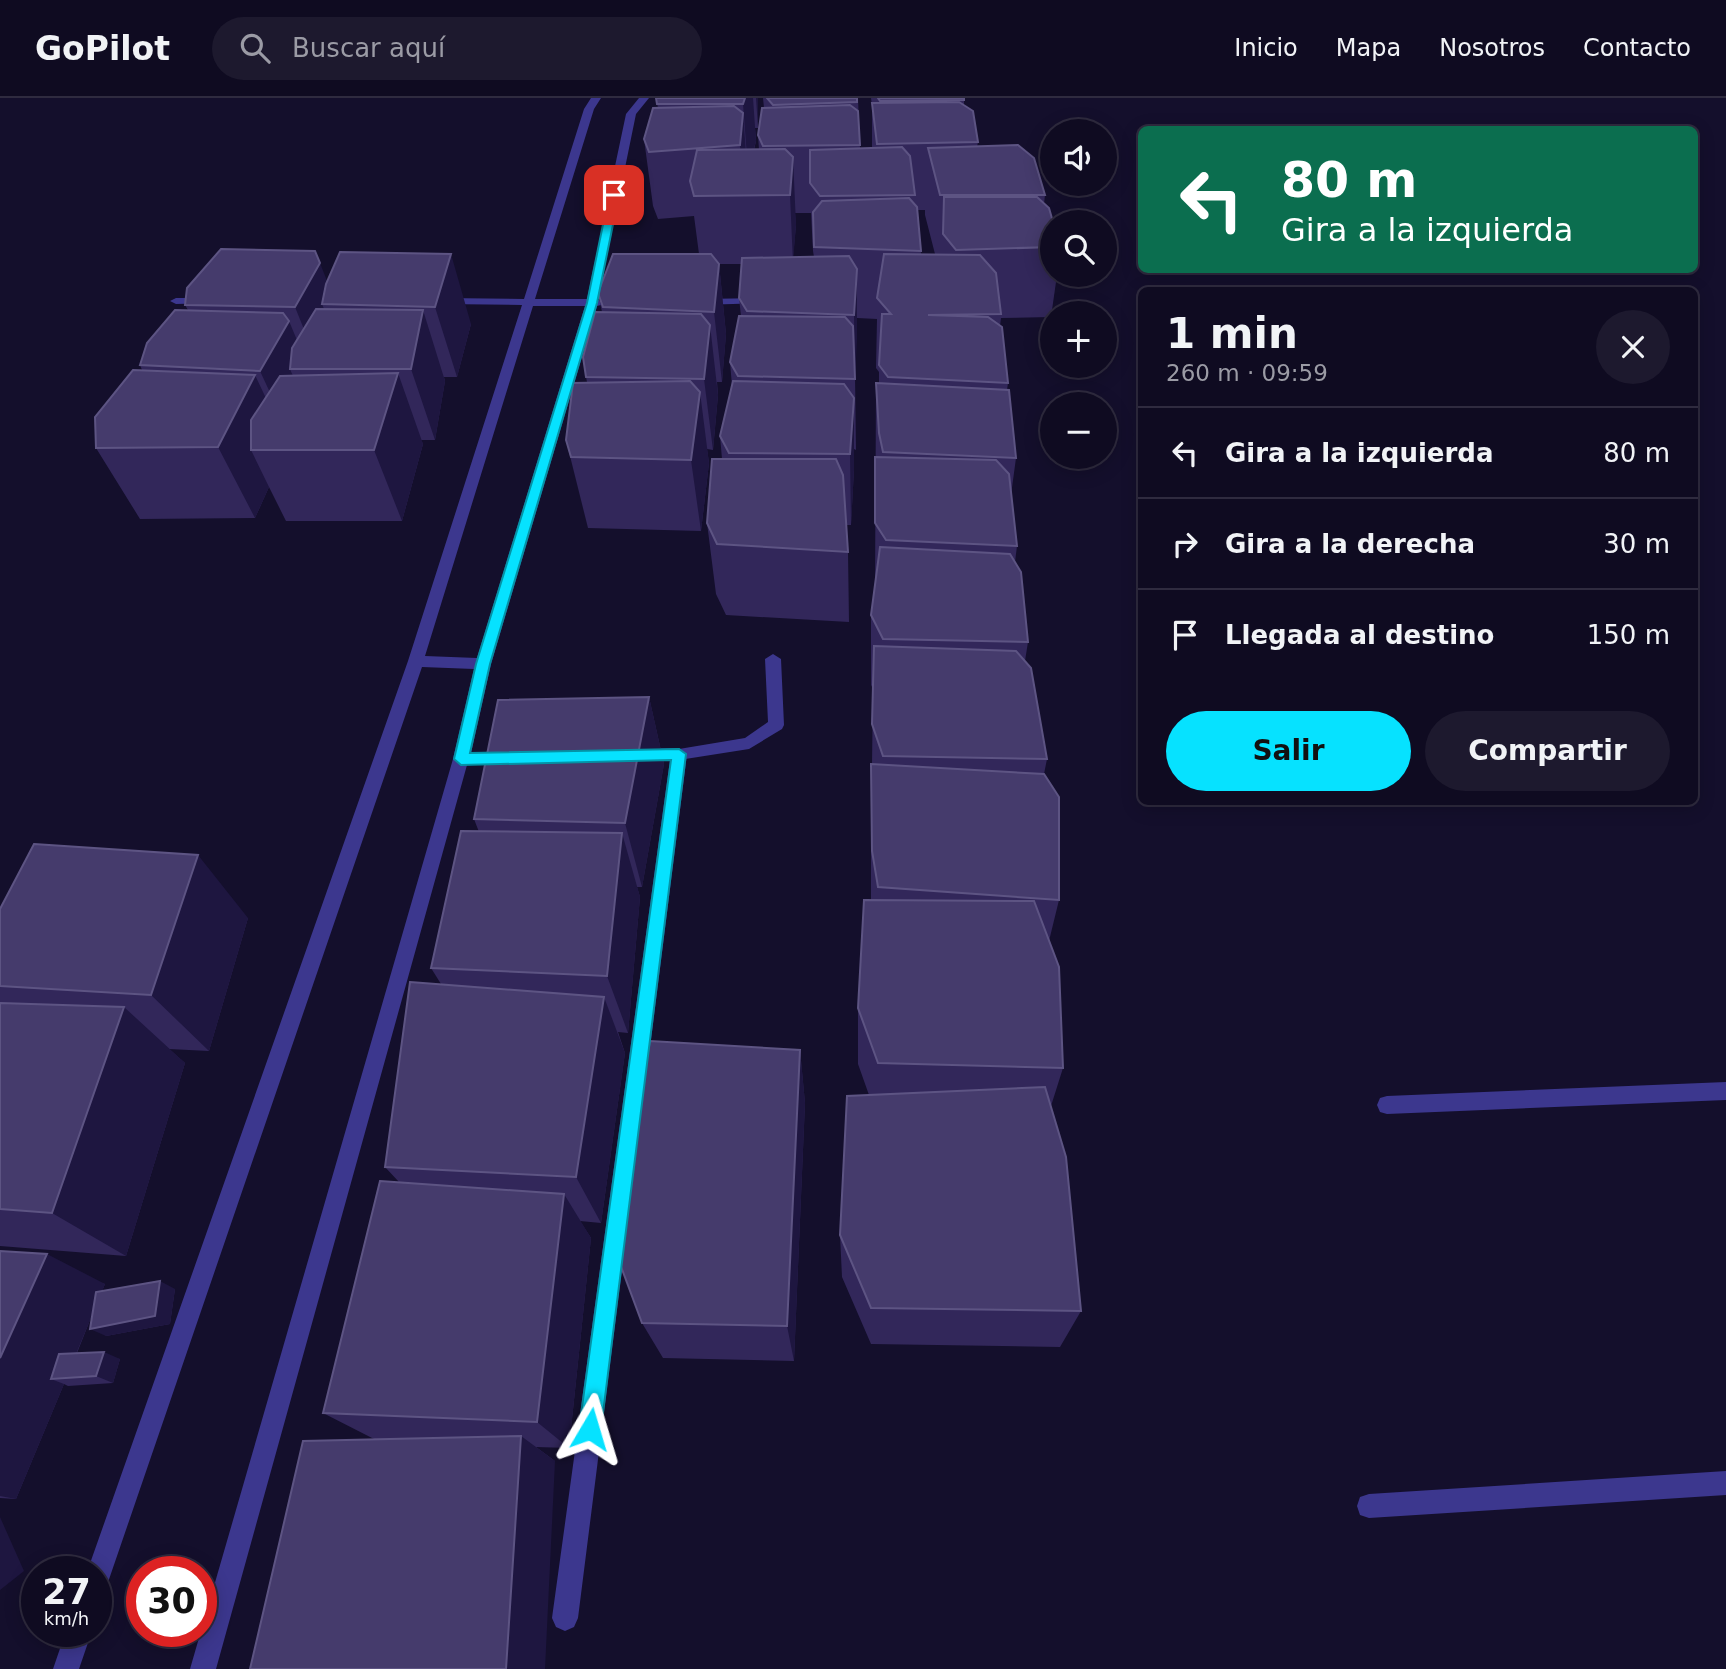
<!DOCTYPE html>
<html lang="es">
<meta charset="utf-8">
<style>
body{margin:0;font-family:"DejaVu Sans",sans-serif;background:#1d192e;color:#f1f3f6;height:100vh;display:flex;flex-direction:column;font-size:26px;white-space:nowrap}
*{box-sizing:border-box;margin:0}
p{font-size:23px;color:#9b9ba5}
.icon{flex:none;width:38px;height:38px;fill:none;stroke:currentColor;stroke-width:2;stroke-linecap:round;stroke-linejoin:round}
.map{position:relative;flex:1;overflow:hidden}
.panel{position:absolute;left:1138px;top:189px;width:560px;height:518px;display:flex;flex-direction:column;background:#0f0b21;border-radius:10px;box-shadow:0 4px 18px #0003,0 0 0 2px #2f2b3f}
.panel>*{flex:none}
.banner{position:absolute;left:1138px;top:28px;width:560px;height:147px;border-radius:10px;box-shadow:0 4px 18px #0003,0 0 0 2px #2f2b3f;background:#0b6e4f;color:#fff;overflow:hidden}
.buttons{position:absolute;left:1040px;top:21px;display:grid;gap:14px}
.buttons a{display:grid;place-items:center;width:77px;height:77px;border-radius:50%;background:#0f0b21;box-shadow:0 4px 18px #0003,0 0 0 2px #2f2b3f;font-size:35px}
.speed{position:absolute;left:21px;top:1458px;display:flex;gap:14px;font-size:35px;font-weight:700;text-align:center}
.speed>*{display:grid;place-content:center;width:91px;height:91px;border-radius:50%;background:#0f0b21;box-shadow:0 4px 18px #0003,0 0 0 2px #2f2b3f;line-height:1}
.speed small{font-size:18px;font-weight:400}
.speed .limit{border:10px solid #d22;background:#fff;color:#111}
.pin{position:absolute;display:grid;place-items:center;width:60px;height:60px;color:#fff;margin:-30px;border-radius:14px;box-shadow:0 4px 10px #0006}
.me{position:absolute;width:77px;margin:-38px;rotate:7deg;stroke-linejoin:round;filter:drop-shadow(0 0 5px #0008)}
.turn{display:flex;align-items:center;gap:24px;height:147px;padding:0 28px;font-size:32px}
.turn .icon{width:91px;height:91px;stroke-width:2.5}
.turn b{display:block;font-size:49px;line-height:60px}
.round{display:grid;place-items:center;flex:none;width:74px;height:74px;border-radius:37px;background:#1d192e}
.head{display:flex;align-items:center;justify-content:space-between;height:119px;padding:0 28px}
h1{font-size:42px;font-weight:600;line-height:52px}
.button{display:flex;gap:14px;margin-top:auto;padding:14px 28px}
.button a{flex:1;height:80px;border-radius:42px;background:#06e2ff;color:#111;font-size:28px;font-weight:600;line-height:80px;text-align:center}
.button a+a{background:#1d192e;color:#f1f3f6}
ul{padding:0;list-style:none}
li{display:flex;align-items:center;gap:21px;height:91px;padding:0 28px;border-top:2px solid #2f2b3f}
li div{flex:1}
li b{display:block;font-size:26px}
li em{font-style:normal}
header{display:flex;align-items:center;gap:42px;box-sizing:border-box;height:98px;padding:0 35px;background:#0f0b21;border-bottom:2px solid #2f2b3f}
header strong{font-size:33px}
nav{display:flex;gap:38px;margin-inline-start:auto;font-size:24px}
.search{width:490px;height:63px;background:#1d192e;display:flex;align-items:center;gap:18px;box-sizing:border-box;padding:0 24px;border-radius:38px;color:#9b9ba5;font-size:26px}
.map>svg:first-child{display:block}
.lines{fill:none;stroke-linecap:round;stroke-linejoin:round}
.lane{fill:#3c378e;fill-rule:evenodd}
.street{fill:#3c378e;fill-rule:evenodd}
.wall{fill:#32275a;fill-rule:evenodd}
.shaded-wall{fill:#1e1640}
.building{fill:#453b6c;stroke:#5d5483;stroke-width:2}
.route{fill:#06e2ff;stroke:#0493a6;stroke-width:2}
</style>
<header>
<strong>GoPilot</strong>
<div class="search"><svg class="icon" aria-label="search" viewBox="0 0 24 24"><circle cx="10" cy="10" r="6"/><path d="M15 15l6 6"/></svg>Buscar aquí</div>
<nav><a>Inicio</a><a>Mapa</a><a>Nosotros</a><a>Contacto</a></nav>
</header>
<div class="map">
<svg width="1726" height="1571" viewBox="0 0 1726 1571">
<rect width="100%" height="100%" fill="#140f2c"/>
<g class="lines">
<path class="lane" d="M773 556 781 561 784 627 782 631 749 651 679 662 673 660 671 656 673 652 745 640 768 624 765 561Z"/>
<path class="street" d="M591 0H601L594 11 535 201H587L626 16 639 0H649L636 16 598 202 609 205 597 208 491 566 471 655 510 654 518 660 510 666 467 667 216 1571H190L453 661 474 571 422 569 105 1493 96 1496V1474H87L408 563 522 207 442 206 436 203 442 200 524 201 584 11ZM533 208H585L477 560 425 558Z
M208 200 212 201V205L176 206 170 203 176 200Z
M764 200 768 201V205L701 207 695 204 701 201Z
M679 650 687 656 578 1520 574 1529 565 1533 556 1529 552 1520 670 662 639 663 631 657 639 651Z
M1726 984V1002L1387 1016 1380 1014 1377 1007 1380 1000 1387 998Z
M1726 1373V1397L1369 1420 1360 1417 1357 1408 1360 1399 1369 1396Z
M66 1533H92L79 1571H53Z"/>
</g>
<path class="wall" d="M656 0H758V30H755L756 43 754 52H759L758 37 764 10 763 0H858L860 51 872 50V8L871 0H964V7L978 44 977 49 1045 97 1044 106 1052 124V177H1057L1051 219 1001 220 1000 228 1008 285 1007 292 1016 360 1011 397 1017 448 1015 464 1028 544 1025 563 1047 661 1044 676 1059 802 1049 843 1063 970 1051 1008 1081 1213 1060 1249 871 1246 842 1179 840 1137 869 997 858 966V910L871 802V666H872L873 591 871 587V517L875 494 876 285 879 286V274L876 270 877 221 857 220 855 277 856 352 854 351V371L851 427H846L848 454 849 524 726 517 716 496 707 425 722 361 720 338 732 288 730 264 741 218 739 200 742 166H719L726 236 722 284H717L718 297 713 352 707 351 709 365 701 433 588 430 566 342 587 284 586 279 602 214 598 195 699 156 694 118 658 121 653 108 644 41 658 10ZM917 112H925V117L935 156H921ZM795 115H811L813 153 814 159H793L796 127Z
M340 154 471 226 457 279H444L445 283 435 342H421L423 346 402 423H286L269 389 255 420 140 421 96 350 142 272 140 267 188 212 185 207 327 184Z
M649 599 664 666 642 789H637L640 799 628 935 618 934 625 955 601 1125 580 1123 591 1140 569 1350 536 1349 555 1363 374 1341 323 1315 399 1084 385 1069 441 886 431 870 479 734 474 721Z
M0 811 248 820 209 953 169 951 185 965 126 1158 0 1148Z
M800 952 805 1005 794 1263 663 1260 642 1225Z
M0 1153 105 1186 102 1193 175 1191 170 1226 106 1238 92 1217 77 1255 120 1261 113 1285 68 1288 64 1286 16 1401 0 1400Z"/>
<path class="shaded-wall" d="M745 0H753L756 43 748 72 743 6Z
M756 0H758V30Z
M743 15 748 81 744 97 740 47Z
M793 59 796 127 793 165 790 97Z
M451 156 471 226 457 279 435 209Z
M320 165 336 206H322L339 249 320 271 295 209Z
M719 166 726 236 722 284 714 214Z
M857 171V241L855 281 854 217Z
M423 212 445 283 435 342 411 271Z
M289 223 309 271H290L308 314 293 344 260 273Z
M710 227 718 297 713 352 704 281Z
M398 275 423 346 402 423 374 352Z
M255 277 288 347 251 352 269 389 255 420 218 349Z
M700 294 709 365 701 433 691 362Z
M854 300V371L851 427 850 356Z
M649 599 664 666 642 789 625 725Z
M622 735 640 799 628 935 607 878Z
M198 757 248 820 209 953 151 897Z
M604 899 625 955 601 1125 576 1079Z
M124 909 185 965 126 1158 52 1115Z
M800 952 805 1005 794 1263 787 1228Z
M564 1096 591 1140 569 1350 537 1324Z
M47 1156 105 1186 66 1280 51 1281 64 1286 16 1401 0 1398V1260Z
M160 1183 175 1191 170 1226 106 1238 90 1231Z
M104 1254 120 1261 113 1285 96 1278Z
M521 1338 555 1363 545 1571H506Z
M0 1419 24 1473 0 1492Z"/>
<path class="building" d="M656 0H745L743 6H657Z
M767 0H857V4L773 7Z
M878 0H964V2L880 3Z
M959 4 973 13 978 44 877 46 872 5Z
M850 7 858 13 860 47 763 48 758 37 762 10Z
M734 8 743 15 740 47 649 54 644 41 653 10Z
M1018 47 1034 60 1045 97H940L928 50Z
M902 49 910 58 915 97 820 98 810 85V52Z
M785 51 793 59 790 97 694 98 690 83 697 52Z
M944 99H1037L1049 110 1053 124H1052V149L956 152 943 136Z
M909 100 917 109 921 153 814 149 813 114 822 103Z
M221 151 315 153 320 165 295 209 185 207 187 190Z
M340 154 451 156 435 209 322 206 326 186Z
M613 156H711L719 166 714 214 603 209 598 195Z
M884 156 980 157 996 175 1001 216 928 217 988 219 1002 229 1008 285 888 279 879 267 882 216H891L877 200Z
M849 158 857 171 854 217 747 213 739 200 742 160Z
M316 211 423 212 411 271H290L292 250Z
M175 212 283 215 289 223 260 273 140 267 147 245Z
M595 214 701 216 710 227 704 281 586 279 583 259Z
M739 218 845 219 853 228 855 281 738 278 730 264Z
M133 272 255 277 218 349 96 350 95 319Z
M398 275 374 352H251V322L280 278Z
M690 283 700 294 691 362 571 359 566 342 573 285Z
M733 283 844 286 854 300 850 356 729 355 720 338Z
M876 285 1009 292 1016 360 883 354 879 335Z
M875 359 996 362 1009 376 1017 448 886 442 875 425Z
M712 361H836L843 377 848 454 717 446 707 425Z
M880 449 1010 456 1021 474 1028 544 883 541 871 517Z
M874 548 1016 553 1031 570 1047 661 883 658 872 626Z
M649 599 625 725 474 721 498 602Z
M871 666 1044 676 1059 699V802L878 789 872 753Z
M461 733 622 735 607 878 431 870Z
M34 746 198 757 151 897 0 888V811Z
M864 802 1034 803 1059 869 1063 970 878 965 858 910Z
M410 884 604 899 576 1079 385 1069Z
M0 905 124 909 52 1115 0 1111Z
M650 943 800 952 787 1228 642 1225 613 1147Z
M1045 989 1066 1059 1081 1213 871 1210 840 1137 847 998Z
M380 1083 564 1096 537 1324 323 1315Z
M0 1153 47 1156 0 1260Z
M160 1183 155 1218 90 1231 96 1194Z
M104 1254 96 1278 51 1281 59 1256Z
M521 1338 506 1571H250L303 1343Z"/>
<path class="route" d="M614 94 619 97 597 205 490 566 470 655 679 651 686 656 601 1331 598 1338 590 1341 583 1338 579 1331 671 662 461 667 454 661 476 566 587 205 609 97Z"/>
</svg>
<div class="buttons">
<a><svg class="icon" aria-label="sound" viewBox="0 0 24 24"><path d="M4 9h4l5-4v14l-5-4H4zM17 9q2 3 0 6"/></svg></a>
<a><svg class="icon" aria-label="search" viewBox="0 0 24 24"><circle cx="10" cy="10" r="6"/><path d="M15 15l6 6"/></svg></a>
<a>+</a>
<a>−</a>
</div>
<div class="speed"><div>27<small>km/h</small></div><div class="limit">30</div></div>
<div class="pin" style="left:614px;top:97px;background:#d93025"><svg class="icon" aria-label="arrive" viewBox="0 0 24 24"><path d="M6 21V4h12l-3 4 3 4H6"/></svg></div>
<svg class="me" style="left:590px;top:1331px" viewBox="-20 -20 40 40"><path d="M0-17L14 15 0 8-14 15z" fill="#06e2ff" stroke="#fff" stroke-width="4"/></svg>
<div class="banner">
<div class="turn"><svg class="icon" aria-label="left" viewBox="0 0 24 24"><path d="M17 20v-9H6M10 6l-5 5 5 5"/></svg><div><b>80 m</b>Gira a la izquierda</div></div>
</div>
<section class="panel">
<div class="head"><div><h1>1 min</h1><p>260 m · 09:59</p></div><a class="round"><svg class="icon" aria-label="close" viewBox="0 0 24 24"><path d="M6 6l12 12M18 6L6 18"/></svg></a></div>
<ul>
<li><svg class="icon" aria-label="left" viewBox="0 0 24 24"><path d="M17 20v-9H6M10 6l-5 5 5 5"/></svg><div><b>Gira a la izquierda</b></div><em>80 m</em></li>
<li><svg class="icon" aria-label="right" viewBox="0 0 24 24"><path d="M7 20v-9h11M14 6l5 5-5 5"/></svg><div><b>Gira a la derecha</b></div><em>30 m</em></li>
<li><svg class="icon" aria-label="arrive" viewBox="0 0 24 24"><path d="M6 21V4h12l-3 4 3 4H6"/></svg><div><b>Llegada al destino</b></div><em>150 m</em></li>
</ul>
<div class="button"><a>Salir</a><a>Compartir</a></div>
</section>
</div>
